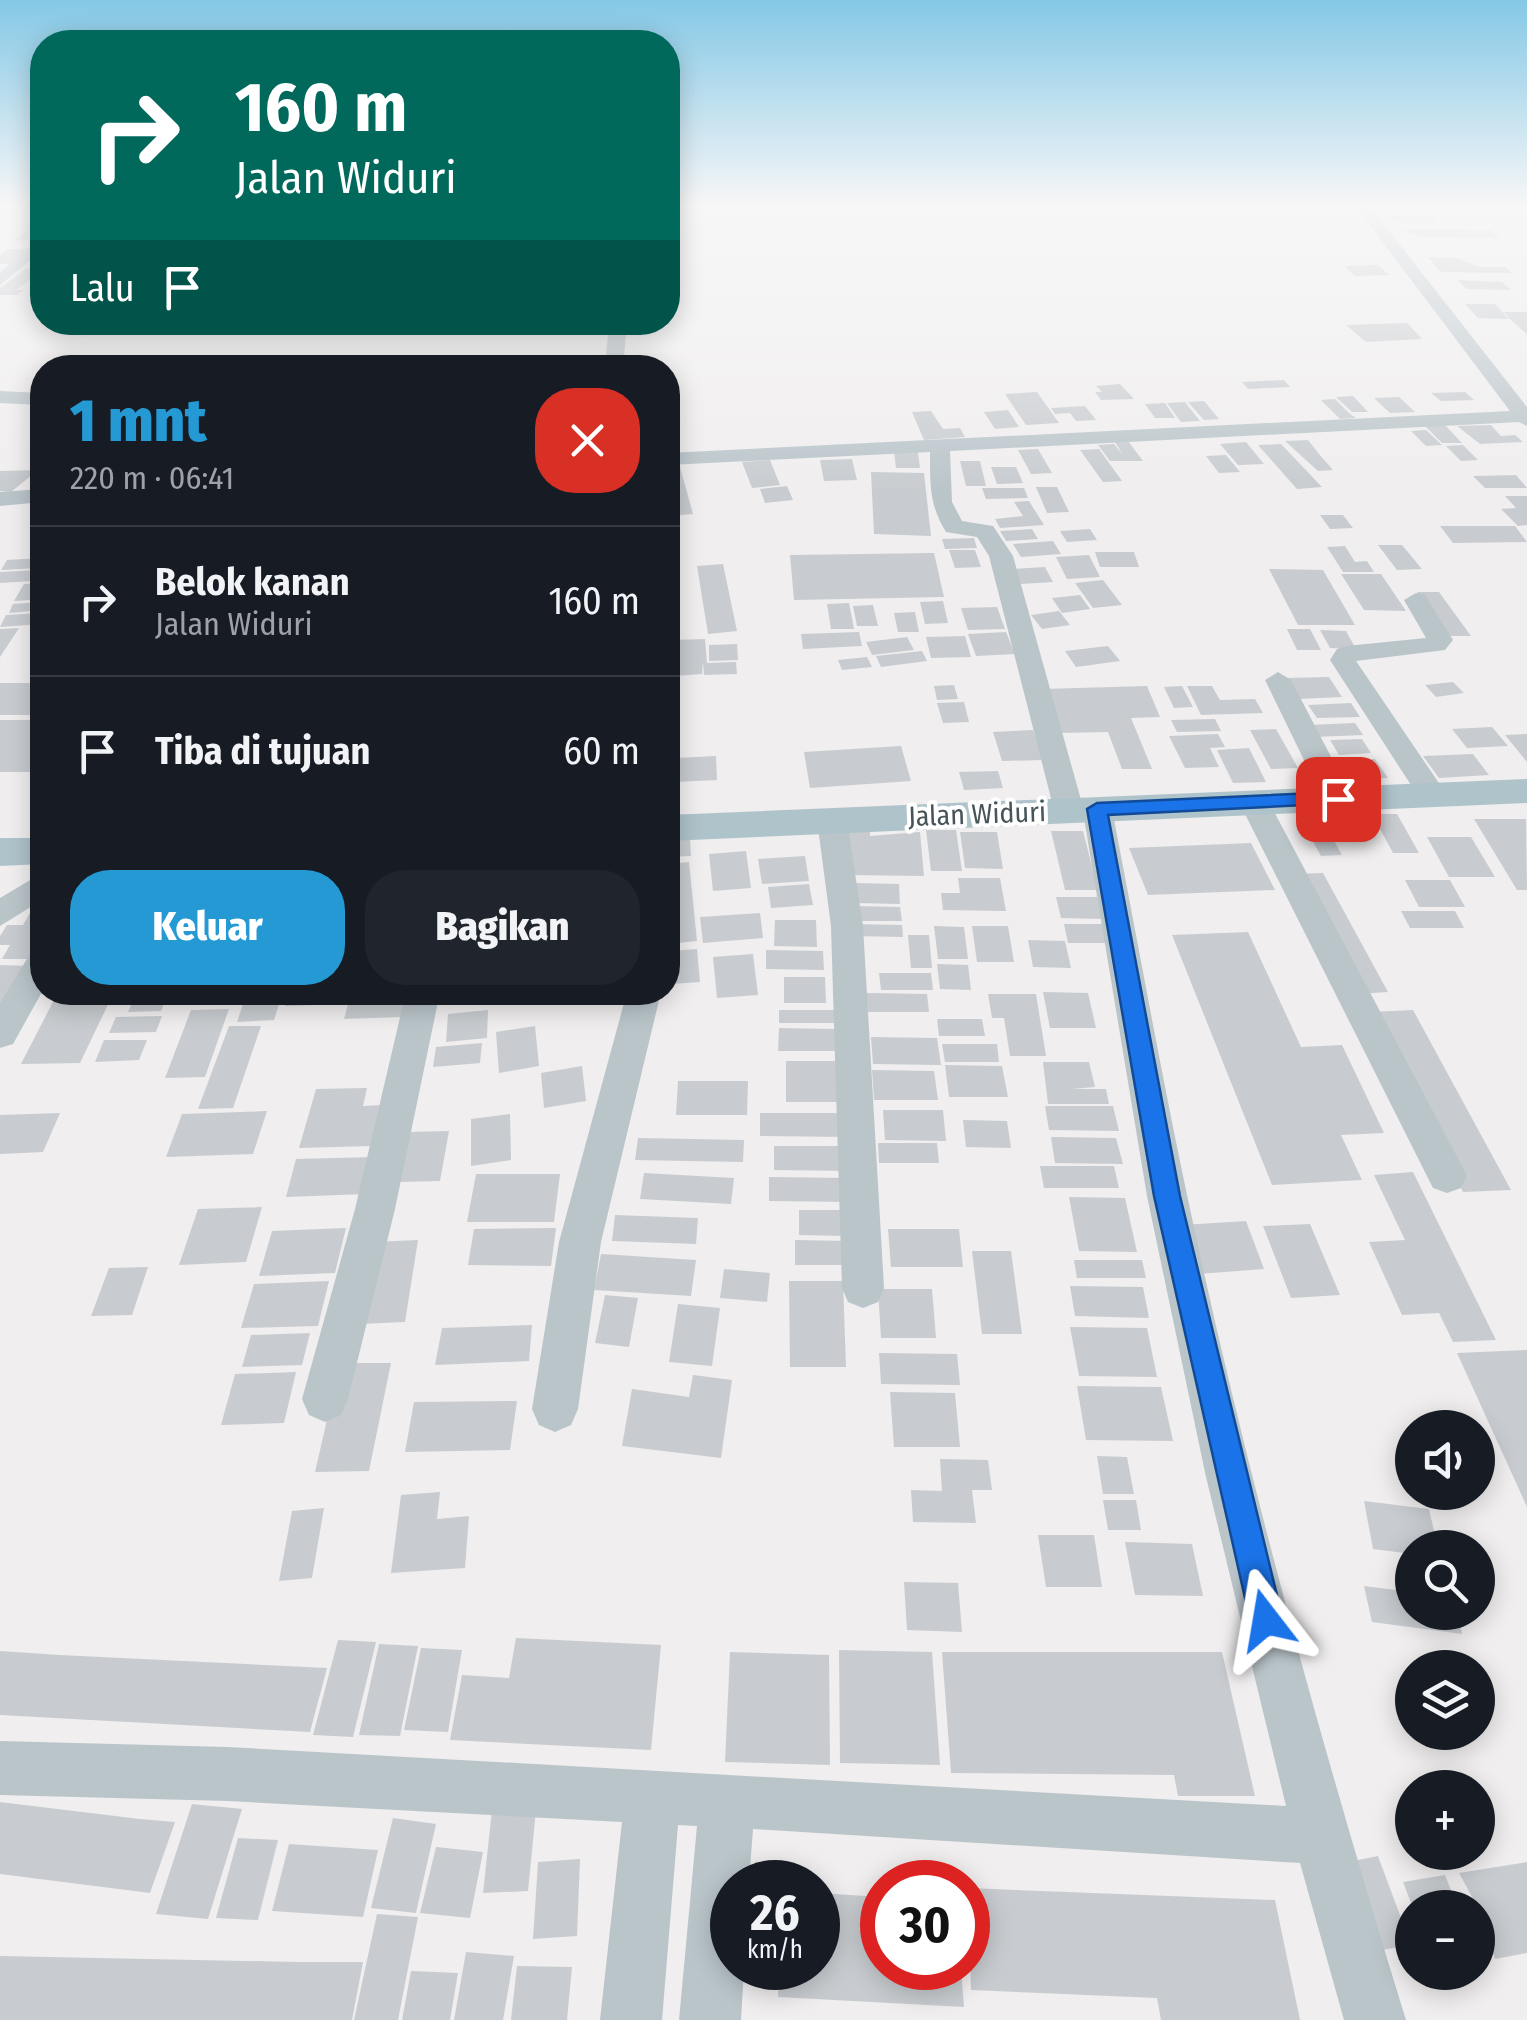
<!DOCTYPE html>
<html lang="id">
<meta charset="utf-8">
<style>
body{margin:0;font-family:"Fira Sans Condensed",sans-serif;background:#20242c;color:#f1f3f6;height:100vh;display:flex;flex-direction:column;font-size:38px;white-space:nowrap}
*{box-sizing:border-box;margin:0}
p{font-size:32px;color:#9ea1a6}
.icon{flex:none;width:55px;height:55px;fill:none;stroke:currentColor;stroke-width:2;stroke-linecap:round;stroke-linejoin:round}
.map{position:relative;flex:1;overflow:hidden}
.details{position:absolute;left:30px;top:355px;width:650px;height:650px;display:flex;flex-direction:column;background:#171b24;border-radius:40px;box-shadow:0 5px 25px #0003}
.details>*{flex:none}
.top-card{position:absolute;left:30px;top:30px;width:650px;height:305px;border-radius:40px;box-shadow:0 5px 25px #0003;background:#00695c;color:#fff;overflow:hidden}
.fabs{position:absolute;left:1395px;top:1410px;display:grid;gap:20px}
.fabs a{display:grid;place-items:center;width:100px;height:100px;border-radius:50%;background:#171b24;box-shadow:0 5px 25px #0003;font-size:50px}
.speed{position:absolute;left:710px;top:1860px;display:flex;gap:20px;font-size:50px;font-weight:700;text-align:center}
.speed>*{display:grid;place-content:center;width:130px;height:130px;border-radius:50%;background:#171b24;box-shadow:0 5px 25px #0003;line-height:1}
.speed small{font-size:25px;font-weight:400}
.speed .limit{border:15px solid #d22;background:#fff;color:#111}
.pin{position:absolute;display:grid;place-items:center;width:85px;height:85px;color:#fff;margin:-42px;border-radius:20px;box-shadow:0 5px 15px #0006}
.me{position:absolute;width:110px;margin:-55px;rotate:346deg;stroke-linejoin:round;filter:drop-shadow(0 0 8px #0008)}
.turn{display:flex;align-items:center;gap:35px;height:210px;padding:0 40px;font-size:45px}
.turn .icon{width:130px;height:130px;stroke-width:2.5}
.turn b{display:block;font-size:70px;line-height:85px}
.then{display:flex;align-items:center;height:95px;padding:0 40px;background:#0003;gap:20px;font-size:38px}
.round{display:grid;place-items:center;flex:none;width:105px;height:105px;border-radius:40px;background:#20242c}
.summary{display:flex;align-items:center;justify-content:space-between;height:170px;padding:0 40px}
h1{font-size:60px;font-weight:800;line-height:75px;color:#2499d4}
.primary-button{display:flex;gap:20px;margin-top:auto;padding:20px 40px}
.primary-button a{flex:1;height:115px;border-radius:40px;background:#2499d4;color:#fff;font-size:40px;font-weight:800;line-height:115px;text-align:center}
.primary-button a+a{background:#20242c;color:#f1f3f6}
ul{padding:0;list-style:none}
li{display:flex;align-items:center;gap:30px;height:150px;padding:0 40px;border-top:2px solid #363941}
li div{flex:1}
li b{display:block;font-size:38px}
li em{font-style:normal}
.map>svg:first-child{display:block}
.building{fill:#c8ccd0}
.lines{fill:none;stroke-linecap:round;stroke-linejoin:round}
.minor{fill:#bac5ca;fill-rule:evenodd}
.major{fill:#afc3cb;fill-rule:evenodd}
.route{fill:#1a73e8;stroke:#114b97;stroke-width:2.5}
.labels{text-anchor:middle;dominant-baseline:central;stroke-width:8;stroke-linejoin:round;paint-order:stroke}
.street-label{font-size:28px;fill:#47555a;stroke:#fff}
</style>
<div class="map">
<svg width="1527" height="2020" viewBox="0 0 1527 2020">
<rect width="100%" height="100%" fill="#f0eeee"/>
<path class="building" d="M1389 216H1433L1440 222H1395Z
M27 225H42V239L13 241 30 229H22Z
M1396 229 1490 230 1500 238 1422 237Z
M8 249H28L10 264H0V256Z
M1428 257 1457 258 1480 267H1506L1512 273 1441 272Z
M1378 265 1389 275 1355 276 1344 266Z
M27 268 42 271 16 290H24L17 295H0V288Z
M1458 280 1502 282 1511 290 1466 289Z
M1465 304H1495L1509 319 1478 318Z
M1504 312H1527V334L1511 320Z
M1407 323 1422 339 1366 342 1346 325Z
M1284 380 1290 387 1248 389 1242 382Z
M1120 384 1134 399 1101 400 1095 392H1102L1096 386Z
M1037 392 1059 423 1026 425 1005 394Z
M1465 392 1474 400 1441 401 1431 393Z
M1353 396 1368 412H1352L1336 397Z
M1399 397 1415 412 1390 413 1374 398Z
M1335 399 1349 413 1356 418 1340 419 1321 400Z
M1204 401 1219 419 1204 420 1188 402Z
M1185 402 1200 421 1181 422 1167 403Z
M1165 403 1175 418H1155L1145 404Z
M1085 406 1096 420 1076 421 1070 413 1055 414 1051 408Z
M1008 410 1019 427 995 429 984 412Z
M931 411 943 429 960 428 965 437 924 440 912 412Z
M1445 425 1462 443H1442L1425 426Z
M1491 425 1501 436 1515 435 1523 442 1480 444 1457 426Z
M1426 430 1442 445 1426 446 1411 431Z
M1308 440 1319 454 1333 470 1318 471 1285 441Z
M1128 441 1143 461H1110L1098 445 1114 444 1123 455 1115 442Z
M1246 442 1264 464 1238 465 1220 444Z
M1281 444 1322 487 1297 489 1258 445Z
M1463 445 1478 460 1461 461 1446 446Z
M1038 449 1052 473 1031 474 1018 450Z
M1099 449 1122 481 1103 482 1080 450Z
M894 452H918L920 468H896Z
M1226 455 1240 472 1219 473 1206 456Z
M852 459 857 480 824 481 820 460Z
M770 460 780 485 752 488 742 462Z
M960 461H980L986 486H966Z
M679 463 693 514 669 516 668 464Z
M991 467H1016L1023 483 997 484Z
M38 470 11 492 0 491V471Z
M871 472 924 473 931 536 874 534Z
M1516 475 1527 488H1485L1473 476Z
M787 486 793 500 765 503 760 489Z
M1036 487H1057L1069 512 1047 513Z
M982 488H1024L1028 498 986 499Z
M1505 496H1527V525L1518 526 1501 509 1516 508Z
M1029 501 1044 525 1000 528 995 519 1023 516 1014 502Z
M1320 515H1343L1353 528 1330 529Z
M1440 526H1515L1527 542 1453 543Z
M1032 529 1038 539 1006 541 1000 531Z
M1090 529 1097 540 1067 542 1060 531Z
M974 538 977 548 945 549 942 539Z
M1053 541 1061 554 1021 557 1013 544Z
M1378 545H1402L1422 569 1397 570Z
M1345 546 1355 562 1367 561 1374 572H1343L1327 547Z
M949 550H975L981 567 955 568Z
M1095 552H1134L1139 567H1100Z
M934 553 944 597 794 600 790 555Z
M1089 555 1100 577 1067 579 1056 557Z
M42 558 41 568 1 570 7 560Z
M723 564 737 631 708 634 697 566Z
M1045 567 1053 582 1021 584 1013 569Z
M1269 569 1323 570 1355 625H1298Z
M39 570 33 581 0 583V572Z
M1341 574H1381L1406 611 1364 610Z
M1103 580 1122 605 1093 608 1075 583Z
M42 583V599L14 601 24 584Z
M1417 592H1439L1471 636H1447Z
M1080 595 1090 609 1062 613 1052 598Z
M943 601 948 623 925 624 920 602Z
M42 602V610L9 613 13 604Z
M849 603 854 629H831L827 604Z
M873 605 878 626H857L853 606Z
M997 607 1005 629 968 630 961 608Z
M1059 611 1070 625 1042 629 1031 615Z
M915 612 919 632H898L894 613Z
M42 613V624L0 627 6 615Z
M19 628 0 657V629Z
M1287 629H1310L1321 650H1297Z
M1320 630 1346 631 1356 649 1330 648Z
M859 632 862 646 803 649 801 634Z
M1006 632 1015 654 976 656 968 634Z
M965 636 971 657 931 658 926 637Z
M907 637 914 650 872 655 866 642Z
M705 639 707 663 736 662 737 674 704 675 703 662 702 674 674 676 673 640Z
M737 644 738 660 709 661V645Z
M1108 646 1120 661 1076 667 1065 651Z
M922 651 927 661 881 667 876 656Z
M867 657 872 667 842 670 838 660Z
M1329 677 1342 697 1298 699 1285 678Z
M1453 682 1464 693 1436 697 1425 685Z
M0 683H42V715H0Z
M954 685 958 699 937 700 934 686Z
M1147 686 1160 717 1131 718 1152 769H1122L1108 732 1057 733 1042 689Z
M1182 686 1193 707 1174 708 1164 687Z
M1187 686H1212L1220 700 1255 699 1263 713 1201 715Z
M964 702 969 722 943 723 937 703Z
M1351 703 1360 717 1317 718 1308 705Z
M1215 719 1221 731 1177 732 1171 720Z
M0 720H42V772H0Z
M1355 723 1363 735 1314 737 1307 725Z
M1492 727 1508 746 1467 748 1452 729Z
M1276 729 1298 768 1271 769 1250 730Z
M1033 730 1043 760 1002 761 993 732Z
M1218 734 1225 747 1210 748 1219 767 1185 768 1169 736Z
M1527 734V762L1505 735Z
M1362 739 1371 753 1339 755 1330 740Z
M901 746 911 781 810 788 804 752Z
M1249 748 1266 782 1233 783 1217 750Z
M1473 754 1489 775 1439 778 1423 756Z
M716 756 717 780 675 782V758Z
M1375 759 1388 778 1342 780 1331 761Z
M998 771 1003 788 964 790 959 772Z
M1372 814H1397L1419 853H1393Z
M1474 819H1526L1527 890H1517Z
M844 829H870V836L920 832 924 876 846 875Z
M926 830H956L962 871H931Z
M1328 830 1342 855 1321 856 1307 831Z
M1051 831H1083L1098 890H1065Z
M960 832H997L1003 869 965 868Z
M1427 837H1471L1495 877H1449Z
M690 839 691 856 668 857V841Z
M1251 843 1275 890 1148 895 1129 848Z
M746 851 751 888 713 891 709 854Z
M805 856 809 881 762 884 758 859Z
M689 862 697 941 668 944V864Z
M1323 873 1388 992 1357 994 1294 874Z
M958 878H1000L1006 911 943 910 941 893H960Z
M1405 880H1450L1465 907H1419Z
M854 883 899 884 900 904 855 903Z
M809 884 813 905 771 908 768 887Z
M1056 897H1097L1103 919 1061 918Z
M37 901 42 902V947L35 959H2L10 945H0V936L7 925H23Z
M857 906 900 907 902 921H858Z
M1401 911H1455L1464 928H1410Z
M760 913 763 938 703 943 700 917Z
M775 920H816L817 947 774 946Z
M853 924 902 925 903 937 854 936Z
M1064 924H1102L1106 943H1068Z
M934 926 964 927 968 959H938Z
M972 926H1008L1014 962H977Z
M1248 932 1301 1047 1342 1045 1384 1133 1341 1135 1362 1180 1272 1185 1172 935Z
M908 935H929L932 968H911Z
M1028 940 1065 941 1071 968 1033 967Z
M697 949 700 982 672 984 670 951Z
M766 950 823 951 824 970 766 969Z
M753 954 758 995 717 998 713 957Z
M937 964 968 965 971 990 940 989Z
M0 965 31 966 0 1015Z
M879 973H931L933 990H881Z
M784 977H825L826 1003H784Z
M58 992H114L80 1063 21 1064Z
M247 992H283L274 1020 237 1022Z
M290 992H317L313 1005 285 1006Z
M408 992 402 1017 344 1019 351 993Z
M519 992H553V1001L518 1004Z
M1043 992 1088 993 1096 1028H1050Z
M168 993 161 1011 128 1012 136 994Z
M866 993 927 994 929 1012H868Z
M988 994H1036L1046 1056H1010L1004 1018H992Z
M229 1009 205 1077 165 1078 191 1010Z
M488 1010 487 1038 446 1042 448 1014Z
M779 1010H834V1023H779Z
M1413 1010 1511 1190 1463 1192 1370 1012Z
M162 1016 156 1032 109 1033 116 1017Z
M937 1019H982L985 1036H939Z
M229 1026H261L233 1108 198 1109Z
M535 1026 539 1066 499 1073 496 1032Z
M779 1028 835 1029 836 1051H778Z
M871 1037 937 1038 941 1065 873 1064Z
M104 1040H147L139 1060 95 1062Z
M482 1043 480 1063 433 1067 436 1047Z
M942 1044H997L999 1062H945Z
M786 1061H843L845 1102H786Z
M1043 1062H1089L1095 1087 1072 1089H1106L1109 1104H1048Z
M945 1065 1002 1066 1008 1097H949Z
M582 1066 586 1101 544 1108 541 1073Z
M872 1070 934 1071 938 1100H874Z
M678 1081H748L747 1115H676Z
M367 1088 363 1106 382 1105 372 1146 299 1148 316 1089Z
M1045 1106H1113L1119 1131 1049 1130Z
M883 1110H943L946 1141 885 1140Z
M267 1111 253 1154 166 1157 182 1114Z
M60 1113 43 1152 0 1154V1115Z
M760 1113H846L847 1137 760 1136Z
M510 1114 511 1160 471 1166V1119Z
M963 1120 1007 1121 1011 1148 966 1147Z
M449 1131 440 1181 399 1182 408 1132Z
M1051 1137 1116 1138 1123 1164 1055 1163Z
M638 1138 744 1140 743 1162 635 1160Z
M878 1143H937L939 1163H879Z
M774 1146H847L849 1171 774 1170Z
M375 1157 366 1194 286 1197 296 1159Z
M1040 1166H1114L1119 1188H1044Z
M1413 1172 1496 1340 1453 1342 1439 1313 1402 1315 1369 1242 1405 1240 1374 1175Z
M644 1173 734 1178 731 1204 640 1199Z
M476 1174H560L554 1222H467Z
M769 1177 849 1178 850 1202 769 1201Z
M1069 1197 1125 1198 1137 1252 1079 1251Z
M262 1207 246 1262 179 1265 198 1209Z
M799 1210H845L846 1236 799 1235Z
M615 1215 698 1218 696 1244 612 1241Z
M1246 1221 1264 1269 1198 1274 1182 1225Z
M1310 1224 1340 1295 1291 1298 1263 1226Z
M346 1228 335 1273 259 1276 272 1231Z
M556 1228 551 1266 468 1265 474 1229Z
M888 1229H959L963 1267H891Z
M418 1240 405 1322 359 1324 374 1242Z
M795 1240 848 1241V1265H795Z
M972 1251H1011L1022 1334H982Z
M601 1254 696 1260 691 1296 594 1290Z
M1074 1260H1142L1146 1278H1077Z
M148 1267 132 1315 91 1316 109 1268Z
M724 1269 770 1273 767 1302 720 1298Z
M329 1281 318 1326 241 1328 254 1284Z
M789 1281H843L846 1367H790Z
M1070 1286 1143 1287 1149 1318 1075 1316Z
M878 1289H932L936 1338H881Z
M605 1295 638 1298 629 1347 595 1343Z
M678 1304 720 1308 712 1366 669 1362Z
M532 1325 529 1361 435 1365 442 1328Z
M1070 1327 1147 1328 1157 1377 1079 1376Z
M310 1333 302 1365 242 1367 251 1335Z
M1527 1350V1507L1457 1353Z
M879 1353 957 1354 960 1385 881 1384Z
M340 1363H391L369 1471 315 1472Z
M296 1372 284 1423 221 1425 235 1374Z
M693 1375 732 1380 721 1458 622 1446 632 1389 689 1397Z
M1077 1386 1161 1387 1173 1441 1086 1440Z
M890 1392 955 1393 960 1447H894Z
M517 1401 510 1450 405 1452 414 1402Z
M1097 1456 1127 1457 1134 1494H1103Z
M940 1459 988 1460 992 1490H972L976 1523 913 1522 911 1490 942 1491Z
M440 1492 437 1519 469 1516 465 1568 391 1573 401 1495Z
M1103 1500H1136L1141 1530H1108Z
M1364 1501 1429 1509 1438 1548H1412V1554L1373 1549Z
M324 1508 312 1578 279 1581 292 1511Z
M1038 1535H1094L1102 1587H1046Z
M1125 1542 1192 1544 1203 1596 1135 1595Z
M904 1582 958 1583 962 1632 907 1630Z
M1364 1586 1412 1592V1612H1458L1462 1634 1372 1622Z
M516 1638 661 1645 651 1750 450 1740 462 1675 509 1678Z
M338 1640 376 1642 353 1737 313 1735Z
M379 1644 418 1646 400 1736 359 1735Z
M421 1648 462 1650 448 1732 404 1730Z
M839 1650 932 1652 940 1765 840 1763Z
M0 1651 60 1655 327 1668 310 1732 0 1715Z
M730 1652 829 1655 830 1765 725 1762Z
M942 1652H1222L1255 1796H1178L1174 1775 951 1773Z
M0 1802 140 1819 175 1822 150 1893 0 1874Z
M192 1804 242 1809 208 1919 156 1914Z
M492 1810H536L528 1891 483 1893Z
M393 1818 436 1824 416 1913 371 1908Z
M238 1838 278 1840 258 1920 216 1918Z
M289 1844 378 1850 363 1917 272 1911Z
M436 1847 483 1852 470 1918 420 1913Z
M1378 1856 1411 1945 1370 1952 1338 1864Z
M580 1859 577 1936 533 1939 538 1862Z
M1527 1862V1953L1495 1959 1478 1908 1459 1873Z
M899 1869 956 1872 957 1882H899Z
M1445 1875 1458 1908H1413L1403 1882Z
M968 1888 1275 1900 1300 2020H1161L1157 1998 971 1990Z
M818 1893 882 1897V1968H961L964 2007 778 1997 779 1968H818Z
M377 1914 418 1917 398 2020H354Z
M466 1952 514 1956 503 2020H454Z
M0 1956 298 1962H363L352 2020H0Z
M517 1966 572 1967 567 2020H511Z
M411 1971 458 1973 450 2020H402Z"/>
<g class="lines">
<path class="minor" d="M1357 208H1371L1527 407V426L1519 422 950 451 952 502 962 521 993 526 1013 556 1083 807 1097 799 1112 809C1137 938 1160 1067 1187 1195 1246 1473 1322 1748 1406 2020H1344L1300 1863 753 1829 749 1882H732V1968H744L741 2020H679L697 1826 678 1825 662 2020H600L622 1822 228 1801 0 1795V1741L228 1747 1286 1806 1206 1477 1147 1196 1083 812 1069 820 1054 810 989 556 977 537 946 532C929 505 930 483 930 452L668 465V453L1510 411Z
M42 238V251L0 285V272Z
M609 322H627L623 368H605Z
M0 391 42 393V405L0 403Z
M42 489V502L0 506V492Z
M1416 593 1425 595 1453 640 1445 650 1356 661 1447 795 1432 805 1422 802 1330 660 1337 649 1346 646 1426 638 1404 600Z
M1278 672 1291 680 1353 799 1348 806 1338 809 1323 799 1265 680Z
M1254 792 1269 802 1461 1164 1467 1176 1461 1188 1447 1193 1433 1188 1239 802Z
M832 810 847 820 863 926 884 1288 878 1302 863 1308 848 1302 842 1288 831 926 817 820Z
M42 873V900L0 926V898Z
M42 950V992L13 1044 0 1048V1003L30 954Z
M406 992H440L395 1209 348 1399 341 1415 325 1422 309 1415 302 1399 355 1209Z
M627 992H661L601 1242 578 1409 571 1425 555 1432 539 1425 532 1409 559 1242Z"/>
<path class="major" d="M1527 779V803L668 841V815Z
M0 838H42V864L0 866Z"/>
</g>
<linearGradient id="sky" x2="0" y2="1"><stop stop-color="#84c8e6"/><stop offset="0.42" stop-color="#f8f7f7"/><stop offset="1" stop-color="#f8f7f7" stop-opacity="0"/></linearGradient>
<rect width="1527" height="491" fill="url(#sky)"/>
<path class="route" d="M1338 792 1348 799 1345 803 1108 815 1180 1196 1283 1620 1278 1632 1266 1637 1255 1632 1250 1620 1154 1196 1087 809 1097 803Z"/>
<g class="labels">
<g class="street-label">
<text transform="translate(977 814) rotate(-2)">Jalan Widuri</text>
</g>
</g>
</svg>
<div class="fabs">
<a><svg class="icon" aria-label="sound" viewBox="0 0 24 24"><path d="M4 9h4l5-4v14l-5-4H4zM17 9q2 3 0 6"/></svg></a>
<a><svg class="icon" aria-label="search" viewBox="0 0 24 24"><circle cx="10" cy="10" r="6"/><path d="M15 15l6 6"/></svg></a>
<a><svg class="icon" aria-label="layers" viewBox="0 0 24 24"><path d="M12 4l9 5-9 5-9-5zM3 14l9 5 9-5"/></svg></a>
<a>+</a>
<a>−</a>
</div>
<div class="speed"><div>26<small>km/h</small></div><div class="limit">30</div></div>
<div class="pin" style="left:1338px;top:799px;background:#d93025"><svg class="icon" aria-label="arrive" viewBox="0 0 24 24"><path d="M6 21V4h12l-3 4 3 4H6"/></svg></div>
<svg class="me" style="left:1266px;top:1620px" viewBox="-20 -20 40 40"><path d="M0-17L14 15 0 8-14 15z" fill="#1a73e8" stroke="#fff" stroke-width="4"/></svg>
<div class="top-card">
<div class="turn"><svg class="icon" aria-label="right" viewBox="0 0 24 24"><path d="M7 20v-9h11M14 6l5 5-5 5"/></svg><div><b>160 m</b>Jalan Widuri</div></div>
<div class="then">Lalu<svg class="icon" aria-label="arrive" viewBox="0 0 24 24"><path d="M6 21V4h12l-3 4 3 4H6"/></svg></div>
</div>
<section class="details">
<div class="summary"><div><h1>1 mnt</h1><p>220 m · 06:41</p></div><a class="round" style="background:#d93025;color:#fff"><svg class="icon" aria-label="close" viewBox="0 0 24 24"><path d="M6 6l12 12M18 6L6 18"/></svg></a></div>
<ul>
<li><svg class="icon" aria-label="right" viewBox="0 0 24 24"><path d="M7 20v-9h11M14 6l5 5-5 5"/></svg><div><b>Belok kanan</b><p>Jalan Widuri</p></div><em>160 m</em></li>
<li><svg class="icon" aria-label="arrive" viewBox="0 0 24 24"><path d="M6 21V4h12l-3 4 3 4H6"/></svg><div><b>Tiba di tujuan</b></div><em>60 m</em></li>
</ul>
<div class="primary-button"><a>Keluar</a><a>Bagikan</a></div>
</section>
</div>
